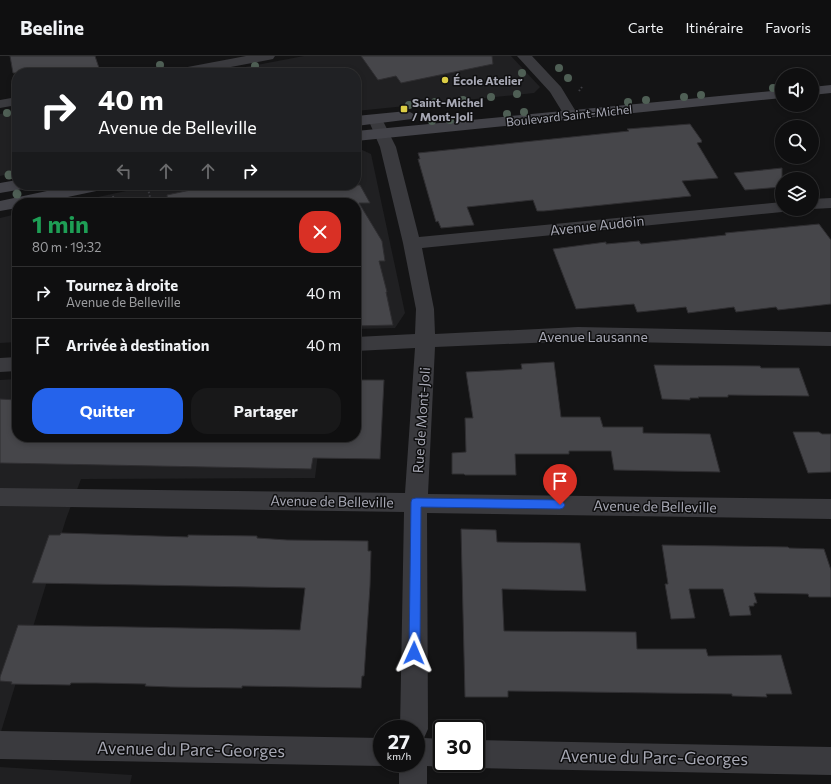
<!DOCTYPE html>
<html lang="fr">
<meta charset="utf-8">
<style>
body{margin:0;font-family:Commissioner,sans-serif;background:#181819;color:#f1f3f6;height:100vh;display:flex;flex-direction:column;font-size:15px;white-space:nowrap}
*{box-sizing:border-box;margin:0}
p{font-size:13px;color:#9b9c9f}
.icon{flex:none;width:22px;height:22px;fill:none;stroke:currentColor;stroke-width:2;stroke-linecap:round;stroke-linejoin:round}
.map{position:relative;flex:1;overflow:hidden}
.sheet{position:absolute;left:12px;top:142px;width:349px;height:244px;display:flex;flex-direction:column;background:#0f0f10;border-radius:16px;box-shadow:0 2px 6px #0003,0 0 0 1px #2f2f30}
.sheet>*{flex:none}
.top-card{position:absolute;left:12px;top:12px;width:349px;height:122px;border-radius:16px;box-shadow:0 2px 6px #0003,0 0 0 1px #2f2f30;background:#202124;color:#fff;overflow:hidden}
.fabs{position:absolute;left:775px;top:12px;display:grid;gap:8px}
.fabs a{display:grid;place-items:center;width:44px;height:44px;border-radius:50%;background:#0f0f10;box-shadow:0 2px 6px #0003,0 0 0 1px #2f2f30;font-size:20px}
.speed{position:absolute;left:373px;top:664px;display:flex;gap:8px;font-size:20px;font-weight:700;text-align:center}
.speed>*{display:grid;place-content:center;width:52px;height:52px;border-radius:50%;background:#0f0f10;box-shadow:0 2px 6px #0003,0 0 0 1px #2f2f30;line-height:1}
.speed small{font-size:10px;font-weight:400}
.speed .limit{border:2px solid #111;border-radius:6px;background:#fff;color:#111}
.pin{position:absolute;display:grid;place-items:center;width:34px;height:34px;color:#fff;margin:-41px -17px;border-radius:50% 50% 50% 0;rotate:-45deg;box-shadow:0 0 4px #0007}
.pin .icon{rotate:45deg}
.me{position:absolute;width:44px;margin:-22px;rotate:1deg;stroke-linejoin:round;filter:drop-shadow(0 0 3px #0008)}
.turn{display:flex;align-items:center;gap:14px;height:84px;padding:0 20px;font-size:18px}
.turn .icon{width:52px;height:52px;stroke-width:2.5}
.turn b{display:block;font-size:28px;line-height:34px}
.lanes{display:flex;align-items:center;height:38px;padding:0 20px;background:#0003;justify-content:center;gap:20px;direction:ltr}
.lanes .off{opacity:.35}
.round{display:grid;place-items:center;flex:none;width:42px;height:42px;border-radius:16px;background:#181819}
.headline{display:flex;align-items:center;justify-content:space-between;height:68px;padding:0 20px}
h1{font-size:24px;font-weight:700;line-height:30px;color:#1e9e55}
.button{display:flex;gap:8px;margin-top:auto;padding:8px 20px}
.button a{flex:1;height:46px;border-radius:16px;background:#2563eb;color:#fff;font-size:16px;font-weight:700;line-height:46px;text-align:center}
.button a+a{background:#181819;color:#f1f3f6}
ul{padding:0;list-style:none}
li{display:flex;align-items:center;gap:12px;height:52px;padding:0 20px;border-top:1px solid #2f2f30}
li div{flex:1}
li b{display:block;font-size:15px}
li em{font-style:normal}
header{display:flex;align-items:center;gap:24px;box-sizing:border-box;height:56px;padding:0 20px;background:#0f0f10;border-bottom:1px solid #2f2f30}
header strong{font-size:19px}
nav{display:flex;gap:22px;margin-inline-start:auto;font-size:14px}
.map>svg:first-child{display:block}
.built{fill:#202022}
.building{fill:#46464a;stroke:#2f2e31}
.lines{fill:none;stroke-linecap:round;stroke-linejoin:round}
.path{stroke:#3d3d42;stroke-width:2;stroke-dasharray:1.5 2;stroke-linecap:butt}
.street{fill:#3a3a3e;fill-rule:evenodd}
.secondary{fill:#434349;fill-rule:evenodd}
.tree{fill:#4f5f55}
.route{fill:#2563eb;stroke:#184099}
.poi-dot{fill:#dcce45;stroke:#0f0f10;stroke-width:1.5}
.labels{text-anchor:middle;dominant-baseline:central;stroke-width:3;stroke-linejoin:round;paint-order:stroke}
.far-poi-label{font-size:12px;font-weight:bold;fill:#a7a8b4;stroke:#0f0f10;text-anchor:start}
.far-street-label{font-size:12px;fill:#a7a8b4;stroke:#0f0f10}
.street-label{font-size:14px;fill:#a7a8b4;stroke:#0f0f10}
.near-street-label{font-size:17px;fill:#a7a8b4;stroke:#0f0f10}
</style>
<header>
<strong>Beeline</strong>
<nav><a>Carte</a><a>Itinéraire</a><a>Favoris</a></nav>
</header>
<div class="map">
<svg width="831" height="728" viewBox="0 0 831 728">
<rect width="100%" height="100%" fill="#141415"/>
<path class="built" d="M304 0H511L540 31 534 37 356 55V17H214Z
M17 55V116L0 120V58Z
M360 93 371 98 405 257 395 272 356 273V147H70L154 129H356V94Z
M17 158V286L0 287V162Z
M17 323V381H320L315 422 81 423 66 463 0 679V324Z
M0 711 132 719 130 728H0Z"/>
<path class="building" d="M10 0H95L100 15 90 17H13Z
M361 0H492L493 8 401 27 396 20 378 24Z
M690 68 702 85H701L702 86 697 87 718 122 682 125 691 140 544 155H537L533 144 467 151 474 169 441 172 438 165 436 166 418 103H420L418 97 629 75 627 73Z
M782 112V131L745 134 734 117Z
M214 129H360L370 147H359L382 185 385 205H379L387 236H386L393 269 356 270V147H168L167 139Z
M819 168 831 184V248L778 254 776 251 736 256 734 251 688 257 686 251 639 256H637L634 248 576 253 553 193 606 186V188L639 185 641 188 726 179 725 177Z
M554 306 561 361H600L603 371H643V377L710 378 720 416 614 414 611 395H569V398H515L516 419H465L464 418H452V397L466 396 465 362H473L466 316 522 313 521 308Z
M654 309 760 310 761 312H799L809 340 728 339V341H698L699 342H690V344L662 343Z
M356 324H384L380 403 313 402 311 413 0 407V343L17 344V381H356Z
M793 376H819L822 378H831V416L808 417Z
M461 473 496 474 497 486 580 487 586 535 502 533 504 575 636 576 637 593H706L708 600 781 599 792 638H766L767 641 732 640V638L508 635V641H465Z
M61 477 188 481V479L257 480V482L287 484 368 485V495H371L370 530 364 620H362L361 632 242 630V632L171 631 145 630 146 628 96 627H71L70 629 11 628 12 626 0 625V621L18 569 300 574 305 532 32 527 49 479H60Z
M662 489 788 491 789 492 824 493 831 514V541H809L808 538 754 537 757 547H754V550H749L751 559 730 560 723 533H689L695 562 671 563 665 528H668Z"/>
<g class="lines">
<path class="path" d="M579 35 582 31
M147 129 150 141
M198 129 199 132
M113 140 114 147"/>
<path class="street" d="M246 0H275L273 3 268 4 199 17H170L172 14 177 13Z
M517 0H532L561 31 578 59 576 62 571 63 566 62 550 36Z
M17 41V49L0 52V44Z
M375 59 380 60 382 63 396 91 419 181 782 146V153H789L782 156 422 192 434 253 435 278 578 271 831 276V290L578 285 435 291 428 438 831 443V463L427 457 428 673 424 682 442 683V707H451L442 711 427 710V728H399V707H416V673H400L404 456 0 450V432L405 437 415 292 356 295V281L415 278 416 253 403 187 380 91 368 63 370 60Z
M831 142V152L812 153V143Z
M17 301V315L0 316V302Z
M0 675 382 682V707H389L382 710 0 703Z
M476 684 831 691V719L476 712 466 707H476Z"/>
<path class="secondary" d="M831 29V37L812 39V31Z
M782 34V42L356 85V75Z
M407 55 412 57 415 60 412 63 356 70V60Z
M17 124V129H25L23 133 0 137V127Z
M75 129H108L106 133 39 147H17V152L0 155V145Z"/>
</g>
<g class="tree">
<circle cx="160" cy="9" r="4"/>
<circle cx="255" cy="10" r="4"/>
<circle cx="559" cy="12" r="4"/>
<circle cx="522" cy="17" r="4"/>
<circle cx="568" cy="22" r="4"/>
<circle cx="773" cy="32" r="4"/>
<circle cx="517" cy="38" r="4"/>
<circle cx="701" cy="39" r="4"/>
<circle cx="491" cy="41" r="4"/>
<circle cx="684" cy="41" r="4"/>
<circle cx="463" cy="44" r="4"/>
<circle cx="646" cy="44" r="4"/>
<circle cx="435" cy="46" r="4"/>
<circle cx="628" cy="46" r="4"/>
<circle cx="409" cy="49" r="4"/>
<circle cx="524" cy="56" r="4"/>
<circle cx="7" cy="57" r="4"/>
<circle cx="507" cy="58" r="4"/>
<circle cx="450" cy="64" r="4"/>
<circle cx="432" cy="65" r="4"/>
<circle cx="9" cy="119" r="4.5"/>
<circle cx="17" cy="138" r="4.5"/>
</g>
<path class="route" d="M416 442 560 444 563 446 565 449 563 452 560 453 421 451 420 597 418 601 414 603 411 601 409 597 411 446 412 443Z"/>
<g class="poi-dot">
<circle cx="445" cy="24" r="4"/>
<rect x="400" y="49" width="8" height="8" rx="2"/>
</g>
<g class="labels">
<g class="far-poi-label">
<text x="453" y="24">École Atelier</text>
<text x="412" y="46">Saint-Michel<tspan x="412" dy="14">/ Mont-Joli</tspan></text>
</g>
<g class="far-street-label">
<text transform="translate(569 59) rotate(-6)">Boulevard Saint-Michel</text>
</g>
<g class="street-label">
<text transform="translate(597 169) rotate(-6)">Avenue Audoin</text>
<text x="593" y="280">Avenue Lausanne</text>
<text transform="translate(421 364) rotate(-86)">Rue de Mont-Joli</text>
<text transform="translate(332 445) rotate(1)">Avenue de Belleville</text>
<text transform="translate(655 450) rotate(1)">Avenue de Belleville</text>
</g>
<g class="near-street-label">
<text transform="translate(191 693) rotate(1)">Avenue du Parc-Georges</text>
<text transform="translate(654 701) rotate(1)">Avenue du Parc-Georges</text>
</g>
</g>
</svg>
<div class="fabs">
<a><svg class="icon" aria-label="sound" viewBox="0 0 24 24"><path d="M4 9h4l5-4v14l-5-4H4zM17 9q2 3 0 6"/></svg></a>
<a><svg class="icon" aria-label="search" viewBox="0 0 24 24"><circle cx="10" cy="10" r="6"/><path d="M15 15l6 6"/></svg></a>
<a><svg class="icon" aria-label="layers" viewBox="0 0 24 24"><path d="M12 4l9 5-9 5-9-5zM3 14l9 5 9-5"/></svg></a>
</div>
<div class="speed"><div>27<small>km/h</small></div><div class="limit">30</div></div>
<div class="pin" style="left:560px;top:449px;background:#d93025"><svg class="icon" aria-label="arrive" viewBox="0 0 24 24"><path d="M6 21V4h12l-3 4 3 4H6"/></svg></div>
<svg class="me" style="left:414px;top:597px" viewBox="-20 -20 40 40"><path d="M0-17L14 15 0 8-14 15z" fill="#2563eb" stroke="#fff" stroke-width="4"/></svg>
<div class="top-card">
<div class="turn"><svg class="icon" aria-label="right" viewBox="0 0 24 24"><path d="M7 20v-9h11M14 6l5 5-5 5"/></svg><div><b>40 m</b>Avenue de Belleville</div></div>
<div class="lanes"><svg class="icon off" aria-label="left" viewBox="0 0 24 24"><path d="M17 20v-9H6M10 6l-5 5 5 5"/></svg><svg class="icon off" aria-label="ahead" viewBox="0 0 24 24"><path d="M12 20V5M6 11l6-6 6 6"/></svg><svg class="icon off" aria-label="ahead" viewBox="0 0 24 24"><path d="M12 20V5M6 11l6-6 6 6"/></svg><svg class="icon" aria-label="right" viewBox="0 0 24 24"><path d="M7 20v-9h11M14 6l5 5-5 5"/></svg></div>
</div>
<section class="sheet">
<div class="headline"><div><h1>1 min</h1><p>80 m · 19:32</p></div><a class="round" style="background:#d93025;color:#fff"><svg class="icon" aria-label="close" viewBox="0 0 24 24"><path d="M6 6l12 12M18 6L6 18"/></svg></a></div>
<ul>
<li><svg class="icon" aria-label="right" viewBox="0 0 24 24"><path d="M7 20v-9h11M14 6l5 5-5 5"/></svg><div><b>Tournez à droite</b><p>Avenue de Belleville</p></div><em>40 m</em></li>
<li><svg class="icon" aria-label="arrive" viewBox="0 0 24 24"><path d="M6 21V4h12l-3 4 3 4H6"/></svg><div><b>Arrivée à destination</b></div><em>40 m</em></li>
</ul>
<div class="button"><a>Quitter</a><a>Partager</a></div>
</section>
</div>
